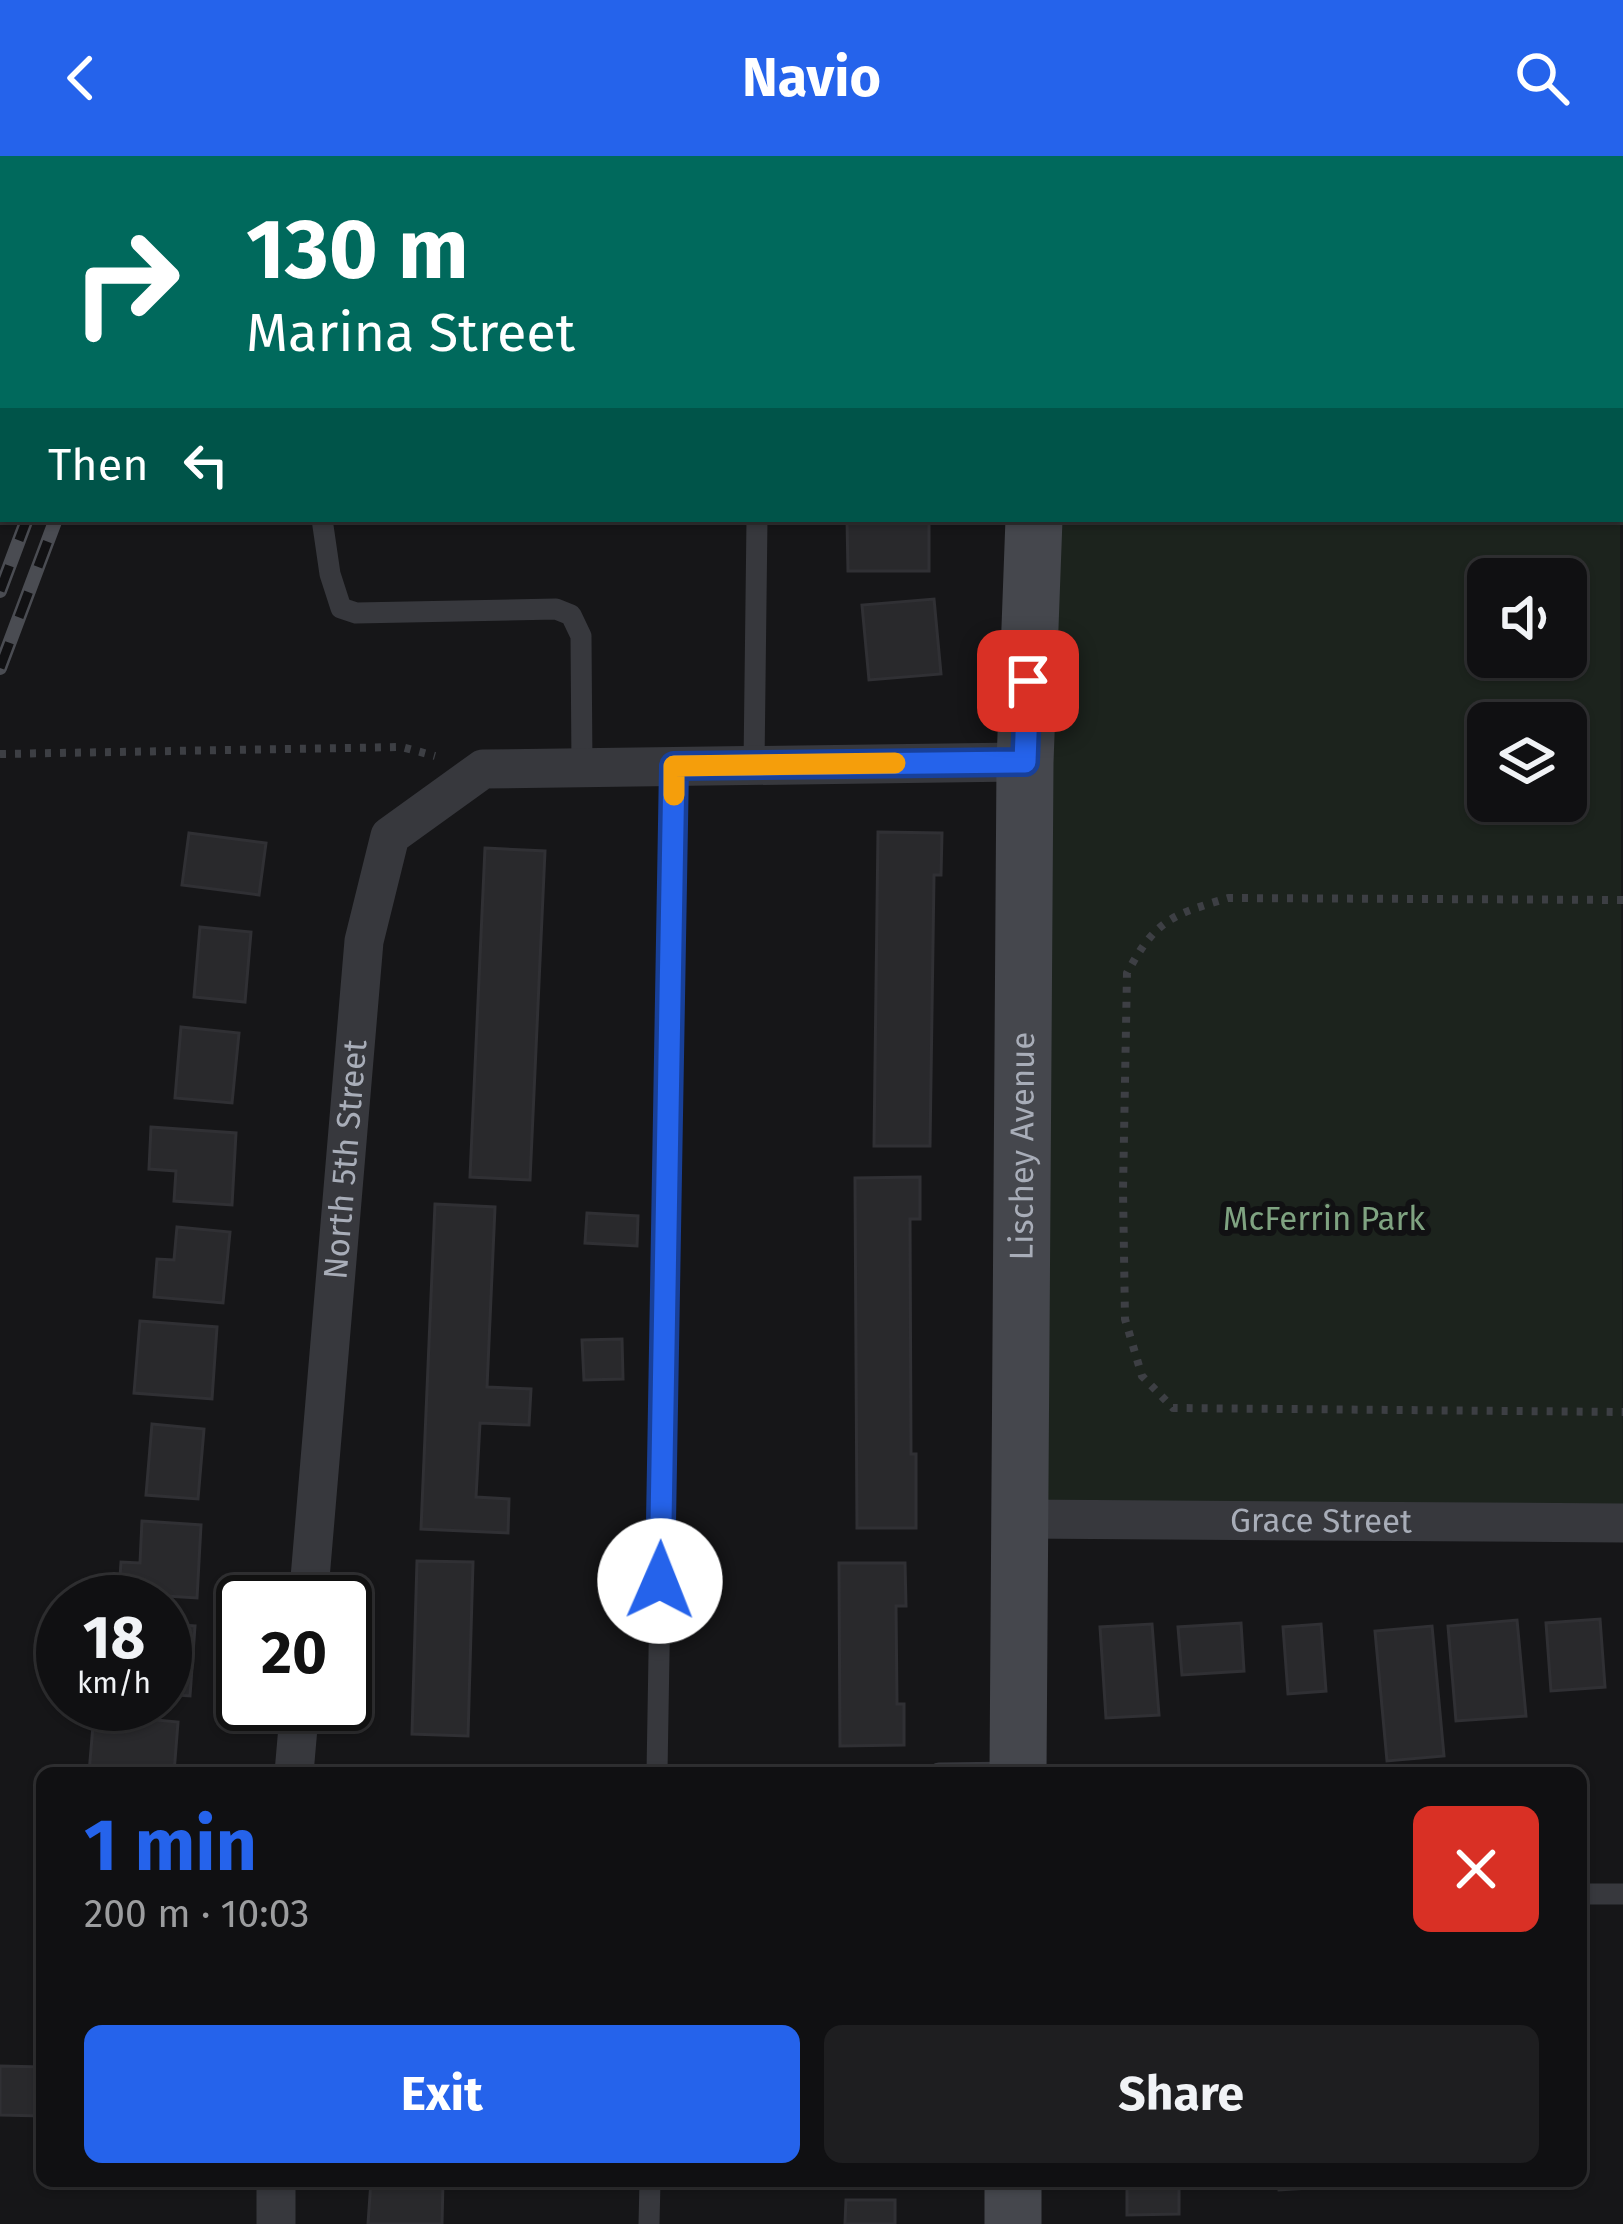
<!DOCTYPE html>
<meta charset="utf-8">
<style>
body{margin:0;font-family:"Fira Sans",sans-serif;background:#1e1e20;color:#f1f3f6;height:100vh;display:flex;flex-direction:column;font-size:45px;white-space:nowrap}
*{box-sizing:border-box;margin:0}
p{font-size:39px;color:#9c9d9f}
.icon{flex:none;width:66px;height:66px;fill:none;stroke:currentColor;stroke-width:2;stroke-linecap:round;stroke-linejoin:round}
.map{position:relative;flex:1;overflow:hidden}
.sheet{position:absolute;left:36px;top:1611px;width:1551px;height:420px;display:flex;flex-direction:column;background:#101012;border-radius:18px;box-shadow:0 3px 9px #0004,0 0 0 3px #303032}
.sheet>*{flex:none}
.top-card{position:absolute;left:0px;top:0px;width:1623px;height:366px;box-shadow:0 3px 9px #0004,0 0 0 3px #303032;background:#00695c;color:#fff;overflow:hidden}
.fabs{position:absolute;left:1467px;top:402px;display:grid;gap:24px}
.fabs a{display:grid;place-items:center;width:120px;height:120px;border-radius:18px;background:#101012;box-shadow:0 3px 9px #0004,0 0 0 3px #303032;font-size:60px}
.speed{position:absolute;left:36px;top:1419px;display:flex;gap:24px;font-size:60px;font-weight:700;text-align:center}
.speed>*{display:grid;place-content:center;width:156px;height:156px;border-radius:50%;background:#101012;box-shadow:0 3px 9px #0004,0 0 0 3px #303032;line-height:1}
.speed small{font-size:30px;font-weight:400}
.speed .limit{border:6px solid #111;border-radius:18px;background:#fff;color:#111}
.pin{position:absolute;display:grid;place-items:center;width:102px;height:102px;color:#fff;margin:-51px;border-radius:24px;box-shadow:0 6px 18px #0006}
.me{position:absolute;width:132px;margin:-66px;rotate:1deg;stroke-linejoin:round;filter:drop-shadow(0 0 9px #0008)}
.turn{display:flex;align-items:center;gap:42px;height:252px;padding:0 48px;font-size:54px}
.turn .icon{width:156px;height:156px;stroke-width:2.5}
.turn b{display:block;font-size:84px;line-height:102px}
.then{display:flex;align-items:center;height:114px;padding:0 48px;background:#0003;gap:24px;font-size:45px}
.round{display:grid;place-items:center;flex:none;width:126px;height:126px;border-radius:18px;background:#1e1e20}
.head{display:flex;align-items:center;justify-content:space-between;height:204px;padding:0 48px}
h1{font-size:72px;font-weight:700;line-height:90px;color:#2563eb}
.primary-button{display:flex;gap:24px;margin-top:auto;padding:24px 48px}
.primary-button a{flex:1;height:138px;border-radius:18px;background:#2563eb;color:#fff;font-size:48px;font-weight:700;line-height:138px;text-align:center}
.primary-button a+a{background:#1e1e20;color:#f1f3f6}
header{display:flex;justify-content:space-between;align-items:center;height:156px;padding:0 48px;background:#2563eb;color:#fff;font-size:54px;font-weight:700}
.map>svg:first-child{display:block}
.green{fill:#1c231d;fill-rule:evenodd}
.building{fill:#29292c;stroke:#303034;stroke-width:3}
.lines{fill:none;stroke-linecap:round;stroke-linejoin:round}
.path{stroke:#3d3f44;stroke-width:8;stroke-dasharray:6 9;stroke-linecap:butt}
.lane{stroke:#37383d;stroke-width:21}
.street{stroke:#37383d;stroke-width:39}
.secondary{stroke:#45474d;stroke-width:57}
.rail-casing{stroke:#4a4c52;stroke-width:14}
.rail{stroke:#111113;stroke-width:9;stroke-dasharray:27;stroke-linecap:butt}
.route-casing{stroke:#184099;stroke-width:30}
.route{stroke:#2563eb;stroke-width:21}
.slow{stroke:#f59e0b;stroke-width:21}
.labels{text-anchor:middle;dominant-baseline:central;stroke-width:12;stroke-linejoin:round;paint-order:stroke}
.street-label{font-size:33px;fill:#a8adb8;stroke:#111113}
.park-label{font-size:33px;fill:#7fa381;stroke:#111113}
</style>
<header><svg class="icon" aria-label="back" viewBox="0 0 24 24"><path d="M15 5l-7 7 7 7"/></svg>Navio<svg class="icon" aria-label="search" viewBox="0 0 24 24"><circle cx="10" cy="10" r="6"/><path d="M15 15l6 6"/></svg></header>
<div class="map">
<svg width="1623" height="2068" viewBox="0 0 1623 2068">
<rect width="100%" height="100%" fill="#161618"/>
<path class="green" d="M1620 331 1623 1364 1021 1363 1035 363H1620ZM1488 423H1566V501H1488ZM1488 567H1566V645H1488Z"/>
<path class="building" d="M0 0H69L3 3V133Z
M855 0H935V3H856Z
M1122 0H1206V3H1122Z
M1394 0H1492V3H1394Z
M847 363H929V415H848Z
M934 443 941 518 869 524 862 449Z
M878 676 942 677 941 719H934L930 990H874Z
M189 677 266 687 259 739 182 729Z
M485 692 545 695 530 1024 470 1021Z
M200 771 251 776 245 846 194 841Z
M181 871 239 877 232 947 175 942Z
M151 971 236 977 232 1049 174 1045 176 1015 149 1013Z
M920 1021V1063H910L911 1298H916V1372H857L855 1022Z
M435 1048 495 1051 487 1231 531 1233 529 1269 480 1267 476 1341 509 1343 508 1377 421 1373Z
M587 1057 638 1060 637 1090 585 1087Z
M177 1071 230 1076 223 1147 154 1141 157 1103 174 1104Z
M140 1165 217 1171 212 1243 134 1237Z
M622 1183 623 1223 584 1224 582 1184Z
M152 1268 204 1273 198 1343 146 1339Z
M142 1365 201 1369 197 1442 119 1437 121 1406 140 1407Z
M417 1405 473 1406 468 1580 412 1578Z
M839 1407H905L906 1450H896L897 1548H904V1589L840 1590Z
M1600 1463 1605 1531 1551 1535 1546 1467Z
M1517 1464 1526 1560 1456 1565 1448 1470Z
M1241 1467 1244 1515 1182 1519 1178 1471Z
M165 1468 195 1470 190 1540 165 1538Z
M1152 1468 1159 1559 1106 1562 1100 1471Z
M1321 1468 1326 1535 1288 1538 1283 1471Z
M1432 1470 1444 1600 1387 1605 1375 1475Z
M94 1558 178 1566 174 1617H89Z
M0 1910 42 1911V1960L0 1959Z
M371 2025H443L442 2068H368Z
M779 2025H845V2032H779Z
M1127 2025H1179V2058L1127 2059Z
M1278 2025H1342V2030L1279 2034Z
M846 2044H895V2068H845Z"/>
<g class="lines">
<path class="path" d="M0 598 402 591 435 600
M1623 744 1228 742C1172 759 1156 763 1127 817L1123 1034 1125 1163 1142 1220 1173 1252 1623 1256"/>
<path class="lane" d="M1620 92H1623
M322 363 330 418 341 452 356 457 556 453 571 459 581 480 582 611
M754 609 757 363
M657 1617 674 610
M939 1617 1016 1616
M1581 1738H1623
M649 2068 650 2025"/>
<g class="street">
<path d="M1620 331H1623"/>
<path id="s1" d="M1021 1363 1623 1367"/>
<path id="s2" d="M308 1446 364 785 390 680 483 613 1025 606"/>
<path d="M294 1617 300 1548"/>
<path d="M276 2025V2068"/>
</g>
<g class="secondary">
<path d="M1035 0V3"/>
<path id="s3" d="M1018 1617 1025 606 1034 363"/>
<path d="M1013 2068V2025"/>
</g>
<defs>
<path id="rail" d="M164 3 165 0
M192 3 193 0
M0 435 27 363
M0 512 56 363"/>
</defs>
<use href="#rail" class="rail-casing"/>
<use href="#rail" class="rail"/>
</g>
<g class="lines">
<defs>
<path id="route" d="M660 1425 674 610 1025 606 1028 525"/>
</defs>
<use href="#route" class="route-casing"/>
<use href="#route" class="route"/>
<path class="slow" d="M674 639V610L895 607"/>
</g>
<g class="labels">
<g class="street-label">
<text stroke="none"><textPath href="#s3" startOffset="627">Lischey Avenue</textPath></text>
<text stroke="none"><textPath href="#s2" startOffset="444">North 5th Street</textPath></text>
<text stroke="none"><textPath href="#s1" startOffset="300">Grace Street</textPath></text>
</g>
<g class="park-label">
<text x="1324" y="1063">McFerrin Park</text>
</g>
</g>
</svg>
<div class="fabs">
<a><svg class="icon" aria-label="sound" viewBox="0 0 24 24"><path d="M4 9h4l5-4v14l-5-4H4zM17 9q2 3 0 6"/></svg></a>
<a><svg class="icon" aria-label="layers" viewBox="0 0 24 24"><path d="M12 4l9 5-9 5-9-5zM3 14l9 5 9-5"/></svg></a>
</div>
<div class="speed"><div>18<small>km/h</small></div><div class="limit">20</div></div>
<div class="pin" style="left:1028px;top:525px;background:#d93025"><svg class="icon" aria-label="arrive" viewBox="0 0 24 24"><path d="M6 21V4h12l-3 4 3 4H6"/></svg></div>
<svg class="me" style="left:660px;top:1425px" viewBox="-20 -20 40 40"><circle r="19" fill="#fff"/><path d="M0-13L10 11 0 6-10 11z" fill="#2563eb"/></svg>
<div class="top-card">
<div class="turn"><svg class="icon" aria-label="right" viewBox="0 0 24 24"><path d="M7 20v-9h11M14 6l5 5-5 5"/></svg><div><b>130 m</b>Marina Street</div></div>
<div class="then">Then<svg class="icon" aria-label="left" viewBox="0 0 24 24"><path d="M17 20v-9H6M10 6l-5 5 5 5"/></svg></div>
</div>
<section class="sheet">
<div class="head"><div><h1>1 min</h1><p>200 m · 10:03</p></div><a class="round" style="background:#d93025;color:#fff"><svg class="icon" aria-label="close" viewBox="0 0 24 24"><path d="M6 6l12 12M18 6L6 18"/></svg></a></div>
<div class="primary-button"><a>Exit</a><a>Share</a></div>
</section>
</div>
